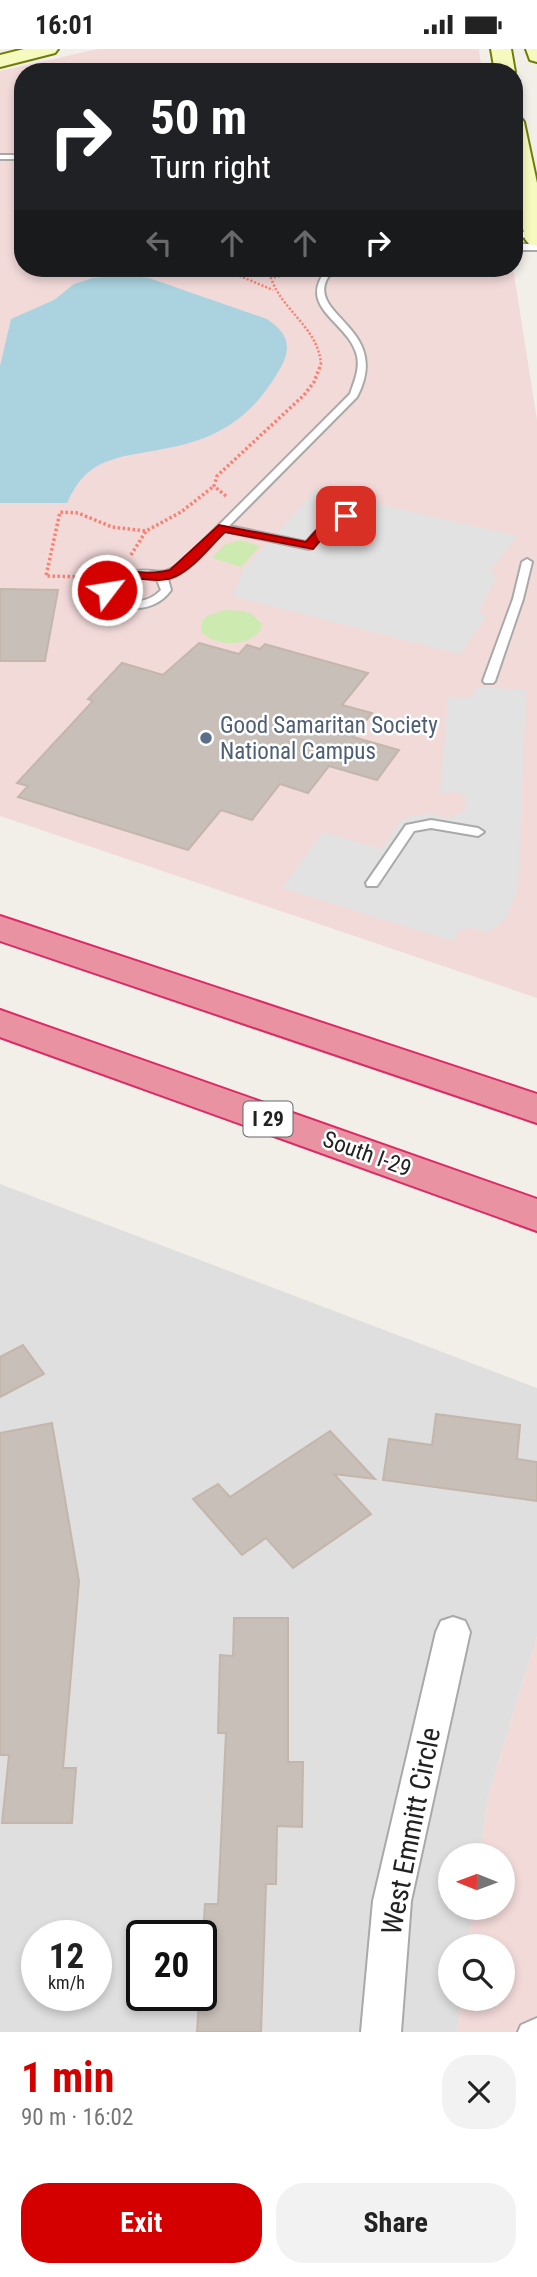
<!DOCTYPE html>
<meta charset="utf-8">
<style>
body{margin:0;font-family:"Roboto Condensed",sans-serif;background:#f2f2f2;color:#222;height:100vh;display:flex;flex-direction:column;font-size:26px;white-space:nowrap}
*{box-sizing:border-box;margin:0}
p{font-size:23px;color:#767676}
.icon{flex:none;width:38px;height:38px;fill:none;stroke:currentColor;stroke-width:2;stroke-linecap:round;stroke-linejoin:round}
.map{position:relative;height:1983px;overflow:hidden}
.sheet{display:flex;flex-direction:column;background:#fff;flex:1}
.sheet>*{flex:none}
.guide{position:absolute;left:14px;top:14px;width:509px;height:214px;border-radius:28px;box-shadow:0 4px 10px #0003;background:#202124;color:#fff;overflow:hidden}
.needle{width:46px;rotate:271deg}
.tools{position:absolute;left:438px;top:1794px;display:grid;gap:14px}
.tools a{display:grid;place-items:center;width:77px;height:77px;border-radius:50%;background:#fff;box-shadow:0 4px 10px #0003;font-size:35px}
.speed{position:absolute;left:21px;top:1871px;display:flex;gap:14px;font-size:35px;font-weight:700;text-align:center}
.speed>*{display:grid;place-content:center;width:91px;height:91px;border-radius:50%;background:#fff;box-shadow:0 4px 10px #0003;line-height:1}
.speed small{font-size:18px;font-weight:400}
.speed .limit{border:4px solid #111;border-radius:10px;background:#fff;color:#111}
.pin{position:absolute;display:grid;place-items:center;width:60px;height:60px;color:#fff;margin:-30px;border-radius:14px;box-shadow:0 4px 10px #0006}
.me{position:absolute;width:77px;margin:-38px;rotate:59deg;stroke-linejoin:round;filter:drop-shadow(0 0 5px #0008)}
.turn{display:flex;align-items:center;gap:24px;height:147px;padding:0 21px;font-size:32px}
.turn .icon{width:91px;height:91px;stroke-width:2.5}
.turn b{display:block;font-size:49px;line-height:60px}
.lanes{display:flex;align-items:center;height:66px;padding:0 21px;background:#0003;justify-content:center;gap:35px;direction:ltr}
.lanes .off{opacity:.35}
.round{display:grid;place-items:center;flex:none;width:74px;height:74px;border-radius:28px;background:#f2f2f2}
.headline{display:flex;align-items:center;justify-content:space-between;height:119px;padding:0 21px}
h1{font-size:42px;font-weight:700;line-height:52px;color:#d40000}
.button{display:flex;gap:14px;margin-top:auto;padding:14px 21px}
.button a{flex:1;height:80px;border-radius:28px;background:#d40000;color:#fff;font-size:28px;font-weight:700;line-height:80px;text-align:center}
.button a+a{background:#f2f2f2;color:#222}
.status{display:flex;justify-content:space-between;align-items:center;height:49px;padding:0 35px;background:#fff;direction:ltr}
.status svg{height:19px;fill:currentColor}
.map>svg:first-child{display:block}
.residential{fill:#e0dfdf;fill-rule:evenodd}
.commercial{fill:#f2dad9}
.grass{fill:#cdebb0}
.parking{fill:#e2e2e2}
.water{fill:#aad3df}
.building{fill:#c7bfb8;stroke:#c4b6ab;stroke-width:2}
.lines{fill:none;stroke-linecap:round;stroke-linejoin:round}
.lane-casing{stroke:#a9a9a9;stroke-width:4}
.street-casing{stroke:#a9a9a9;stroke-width:4}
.secondary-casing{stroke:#707d05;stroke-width:4}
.highway-casing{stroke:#dc2a67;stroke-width:4}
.path-far1{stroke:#fa8072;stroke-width:2.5;stroke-dasharray:2 2;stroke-linecap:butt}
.path{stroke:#fa8072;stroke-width:3.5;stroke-dasharray:2.5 2.5;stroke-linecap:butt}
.lane{fill:#fff;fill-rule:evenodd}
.street{fill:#fff;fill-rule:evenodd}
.secondary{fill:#f7fabf;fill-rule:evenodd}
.highway{fill:#e892a2;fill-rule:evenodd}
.route{fill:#d40000;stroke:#8a0000;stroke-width:2}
.service-dot{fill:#5c6f8a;stroke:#fff;stroke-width:2.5}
.labels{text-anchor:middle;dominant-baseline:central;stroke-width:5;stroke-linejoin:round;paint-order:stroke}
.shield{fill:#fff;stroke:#646464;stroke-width:2}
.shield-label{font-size:21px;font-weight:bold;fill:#222}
.service-label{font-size:23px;fill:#4e5e75;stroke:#fff;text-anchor:start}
.street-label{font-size:23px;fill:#222;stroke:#fff}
.near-street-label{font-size:28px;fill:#222;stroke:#fff}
</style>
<div class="status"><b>16:01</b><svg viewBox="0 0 49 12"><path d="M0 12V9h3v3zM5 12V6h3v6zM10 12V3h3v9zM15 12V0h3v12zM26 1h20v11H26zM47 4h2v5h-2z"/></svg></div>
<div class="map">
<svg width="537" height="1983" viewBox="0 0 537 1983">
<rect width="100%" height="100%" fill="#f2efe9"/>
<path class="residential" d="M0 1135 537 1339V1587L488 1748 480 1806H450V1858L473 1859 468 1897H450V1950H461L457 1983H0ZM37 1886H96V1946H37ZM142 1886H201V1946H142Z"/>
<path class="commercial" d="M98 0H479L482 23H23V219H513L537 371V949L0 767V22Z
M537 1587V1983H457L461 1950H502V1897H468L473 1859 502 1858V1806H480L488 1748Z"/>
<path class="grass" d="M240 491 260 497 241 518 212 509 224 496Z
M224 561 244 562 252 565 261 574V580C249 599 216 598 201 583L202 572 207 567Z"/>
<path class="parking" d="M316 441 518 487 489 522 497 526 479 563 486 568 460 605 232 547 244 520Z
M475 638 526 641 518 840 506 869 490 883 469 879 460 881 453 892 282 839 323 783 381 800 401 771 414 766 432 765 451 769 465 761 466 748 456 743 440 744 448 648 470 649 474 645Z"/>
<path class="water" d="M123 226 149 229 267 270C286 283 293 296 281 318 253 368 219 390 163 400 143 404 120 406 101 415 83 424 75 437 67 454H0V317L11 270 54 251 74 235 93 229Z"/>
<path class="building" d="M0 540 58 541 45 612H0Z
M199 594 239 605 247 596 260 600 265 595 368 624 342 656 372 664 353 688 399 701 377 731 329 717 308 744 280 735 252 771 221 761 188 801 18 748 28 737 17 734 93 652 88 650 122 614 163 626Z
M23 1296 44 1325 0 1348V1308Z
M436 1365 520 1376 517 1410 537 1413V1452L383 1431 389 1390 432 1396Z
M52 1374 79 1532 63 1719H76L72 1774H2L9 1706H0V1384Z
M330 1382 375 1430 334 1425 371 1465 293 1519 266 1489 242 1506 193 1450 218 1435 230 1448Z
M234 1569H288V1713H303L302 1778 277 1777 276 1835H266L261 1983H197L205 1855H218L226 1684H218L220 1606 233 1607Z"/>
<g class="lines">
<defs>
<path id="lane" d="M0 106H23V110H0Z
M514 183H536L537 188 514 189Z
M514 195H537V201H514Z
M328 219H336C333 223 328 227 326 232 311 268 392 281 357 348L229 477 306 493C321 476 343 455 366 470 359 475 352 471 344 472 330 475 321 489 313 499L309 500 224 482C208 499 191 522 168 530L171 541C154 565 119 565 103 541L109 530C118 527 127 523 136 522 161 519 159 530 183 512L350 345C354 333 360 320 357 307 349 272 294 259 328 219ZM138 528 157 531 161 541C148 555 125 557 113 541L117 534Z
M527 510 532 513 523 550 495 632 493 634H485L483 632 513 550 522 513Z
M431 771 478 779 484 783 478 787 431 779 414 782 377 837H367L366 834 406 776Z
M537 1969V1983H518L521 1976Z"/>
<path id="street" d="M453 1568 465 1572 470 1583 411 1852 401 1983H361L373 1852 436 1583 441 1572Z"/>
<path id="secondary" d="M24 0H58L55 4 0 18V6Z
M491 0H511L515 23 514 24 495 23Z
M526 0H537V13L530 11Z
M514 67 521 69 524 73 537 134V197L529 195 525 190 514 132Z"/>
<path id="highway" d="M0 867 537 1045V1074L0 892Z
M0 961 537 1150V1182L0 988Z"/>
</defs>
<use href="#lane" class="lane-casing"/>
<use href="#street" class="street-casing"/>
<use href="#secondary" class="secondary-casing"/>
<use href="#highway" class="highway-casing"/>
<path class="path-far1" d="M221 219 273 241
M307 221 271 229C282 262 320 280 321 317"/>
<path class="path" d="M226 447 214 437 217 427 304 346 314 333 321 315
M131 506 146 482 181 463 214 437
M90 528 46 527 60 463 78 464 112 478 146 482"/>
<use href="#lane" class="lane"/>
<use href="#street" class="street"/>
<use href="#secondary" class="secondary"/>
<use href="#highway" class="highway"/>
</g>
<path class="route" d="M346 464 352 467 350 470 336 473 313 500 225 483C211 496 194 519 176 527 152 539 129 517 112 544L107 545 101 541C120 510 142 530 170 521L219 476 306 493 328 468Z"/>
<circle class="service-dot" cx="206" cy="689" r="7"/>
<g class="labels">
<rect class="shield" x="243.5" y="1052.5" width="49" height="35" rx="5"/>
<g class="shield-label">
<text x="268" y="1070">I 29</text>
</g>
<g class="service-label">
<text x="220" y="676">Good Samaritan Society<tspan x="220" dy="26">National Campus</tspan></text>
</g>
<g class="street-label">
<text transform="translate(367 1105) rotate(20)">South I-29</text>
</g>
<g class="near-street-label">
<text transform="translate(411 1782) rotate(-79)">West Emmitt Circle</text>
</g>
</g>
</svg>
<div class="tools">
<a><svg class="needle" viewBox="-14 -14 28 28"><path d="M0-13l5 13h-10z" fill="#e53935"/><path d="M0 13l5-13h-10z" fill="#767676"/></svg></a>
<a><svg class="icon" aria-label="search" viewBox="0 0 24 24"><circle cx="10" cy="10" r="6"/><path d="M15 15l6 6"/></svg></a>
</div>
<div class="speed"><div>12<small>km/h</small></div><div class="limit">20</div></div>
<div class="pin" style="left:346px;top:467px;background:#d93025"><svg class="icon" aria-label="arrive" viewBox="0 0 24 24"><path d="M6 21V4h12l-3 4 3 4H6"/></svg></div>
<svg class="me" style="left:107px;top:541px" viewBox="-20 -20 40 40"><circle r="17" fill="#d40000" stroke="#fff" stroke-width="3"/><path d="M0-11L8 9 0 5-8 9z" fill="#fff"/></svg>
<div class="guide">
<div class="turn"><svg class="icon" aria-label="right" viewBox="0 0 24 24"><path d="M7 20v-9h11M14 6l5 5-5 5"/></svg><div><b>50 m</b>Turn right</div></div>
<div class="lanes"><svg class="icon off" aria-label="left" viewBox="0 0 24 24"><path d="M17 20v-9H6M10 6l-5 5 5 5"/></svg><svg class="icon off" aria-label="ahead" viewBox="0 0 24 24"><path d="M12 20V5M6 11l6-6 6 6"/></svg><svg class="icon off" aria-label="ahead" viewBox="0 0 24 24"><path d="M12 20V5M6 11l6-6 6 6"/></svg><svg class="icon" aria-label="right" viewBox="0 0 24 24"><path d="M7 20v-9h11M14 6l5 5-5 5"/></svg></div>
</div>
</div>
<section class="sheet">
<div class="headline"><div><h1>1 min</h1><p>90 m · 16:02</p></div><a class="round"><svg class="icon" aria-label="close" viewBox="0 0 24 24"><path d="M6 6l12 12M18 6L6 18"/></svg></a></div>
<div class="button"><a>Exit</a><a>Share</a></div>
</section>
